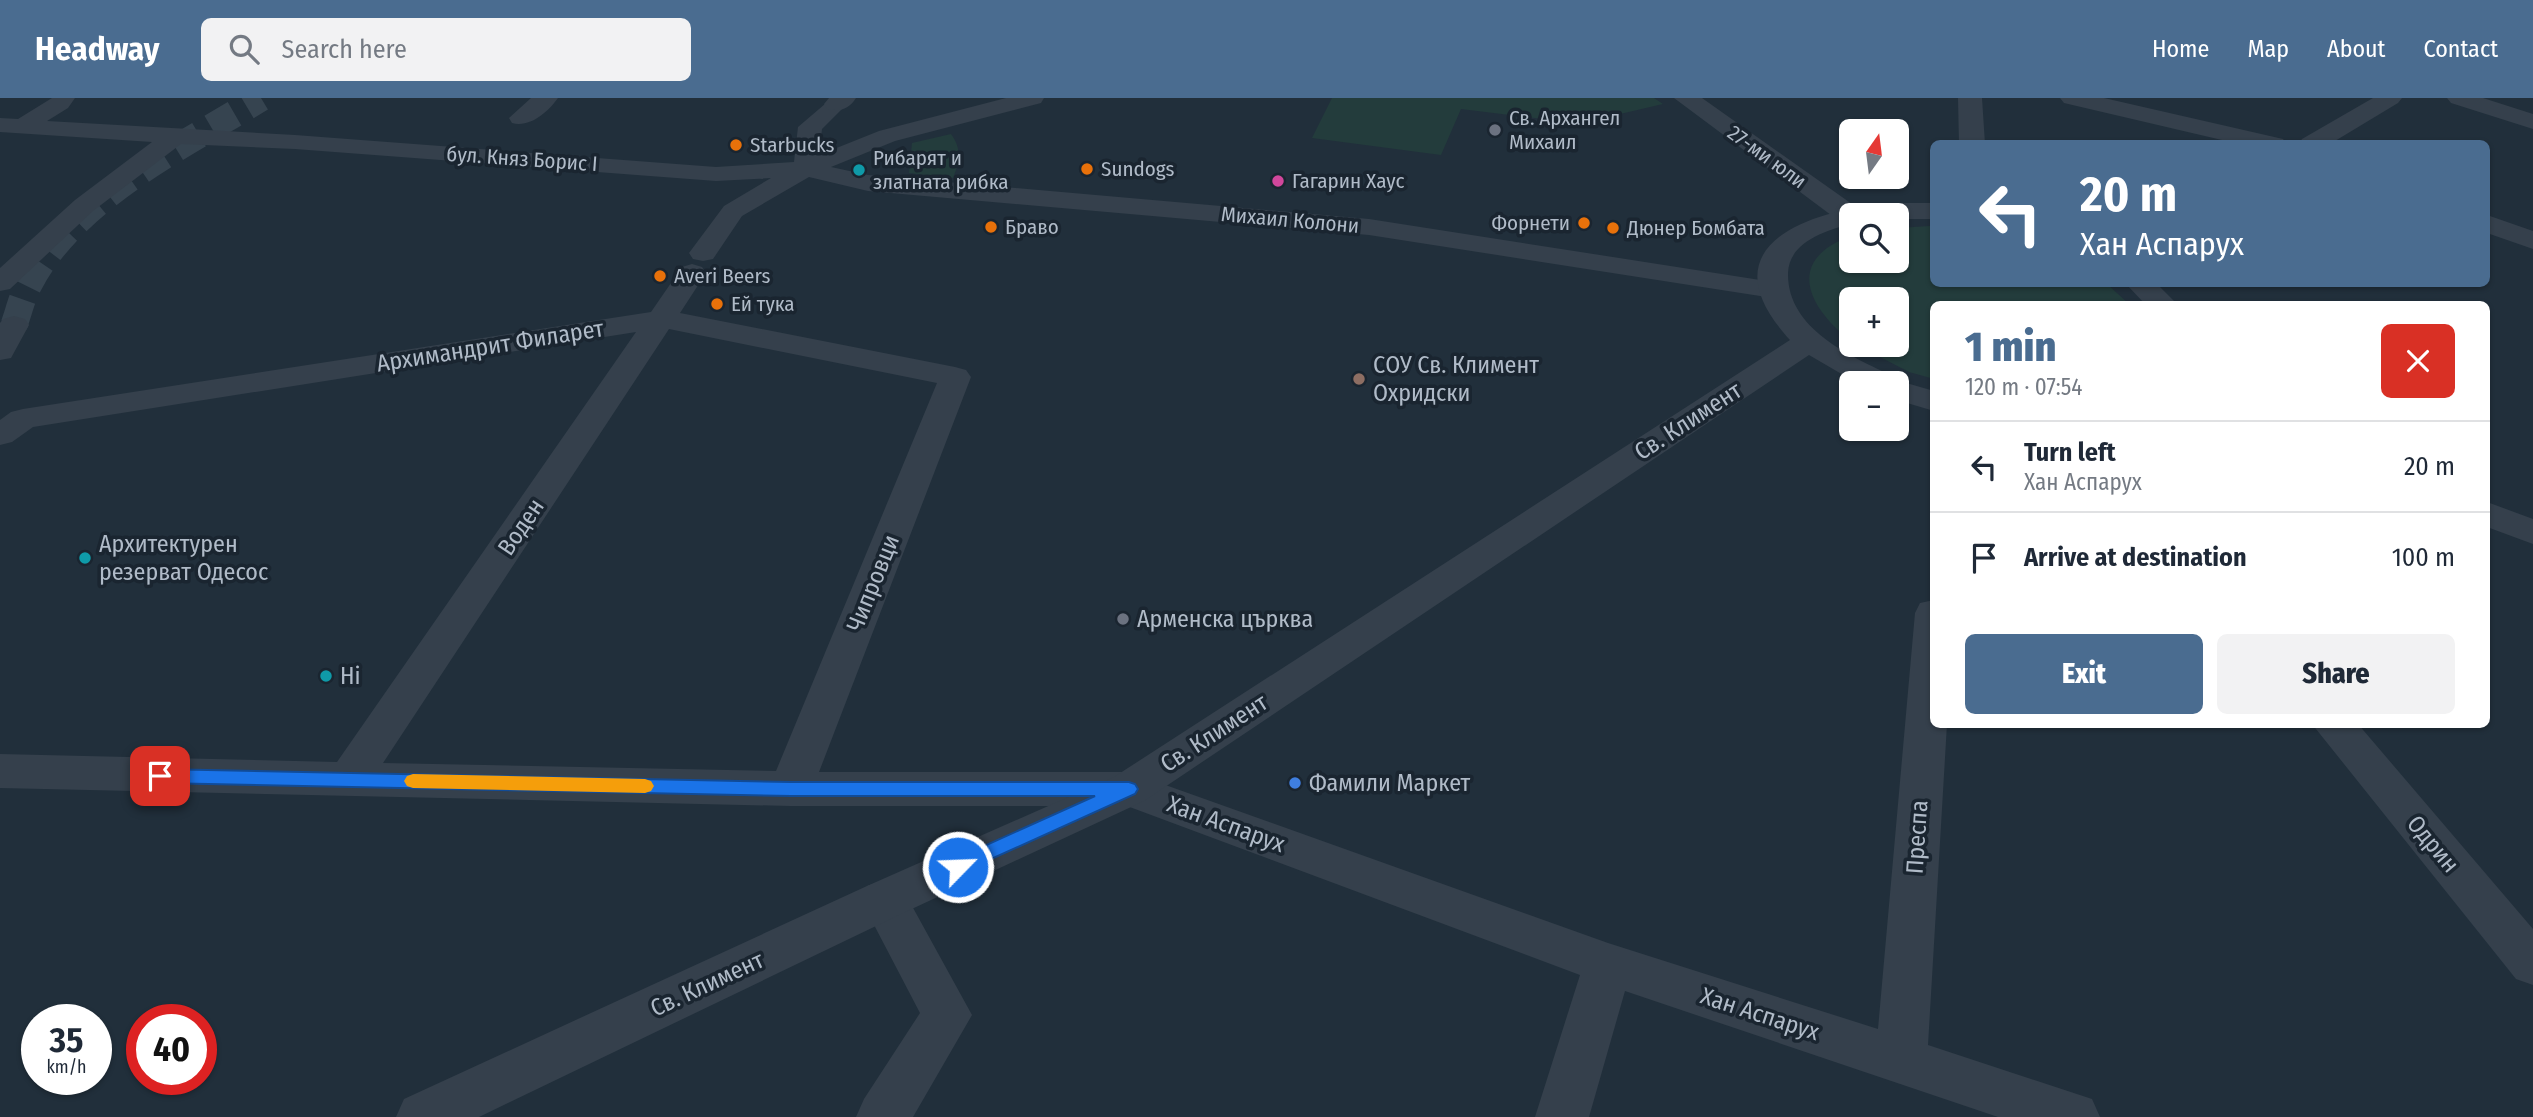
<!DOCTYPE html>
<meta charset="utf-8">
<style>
body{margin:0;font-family:"Fira Sans Condensed",sans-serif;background:#f2f2f3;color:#1f2937;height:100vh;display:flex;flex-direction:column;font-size:26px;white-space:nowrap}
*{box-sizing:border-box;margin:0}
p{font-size:23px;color:#747a83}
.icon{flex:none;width:38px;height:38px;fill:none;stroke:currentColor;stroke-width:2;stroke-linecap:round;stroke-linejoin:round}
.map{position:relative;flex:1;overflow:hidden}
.sheet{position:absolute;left:1930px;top:203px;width:560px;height:427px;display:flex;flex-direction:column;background:#fff;border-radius:10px;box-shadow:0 2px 5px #0004}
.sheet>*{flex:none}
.top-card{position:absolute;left:1930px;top:42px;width:560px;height:147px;border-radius:10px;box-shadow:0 2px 5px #0004;background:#4a6c90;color:#fff;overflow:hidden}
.needle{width:46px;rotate:14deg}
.fabs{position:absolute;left:1839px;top:21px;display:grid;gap:14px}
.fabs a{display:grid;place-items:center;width:70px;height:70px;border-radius:10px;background:#fff;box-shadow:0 2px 5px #0004;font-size:35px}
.speed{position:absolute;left:21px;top:906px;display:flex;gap:14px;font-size:35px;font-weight:700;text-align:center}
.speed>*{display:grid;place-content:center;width:91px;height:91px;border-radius:50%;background:#fff;box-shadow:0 2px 5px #0004;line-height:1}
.speed small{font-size:18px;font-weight:400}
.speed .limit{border:10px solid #d22;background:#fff;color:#111}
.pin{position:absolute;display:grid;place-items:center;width:60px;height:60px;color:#fff;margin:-30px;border-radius:14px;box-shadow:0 4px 10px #0006}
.me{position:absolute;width:77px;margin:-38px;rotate:66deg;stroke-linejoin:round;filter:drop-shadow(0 0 5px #0008)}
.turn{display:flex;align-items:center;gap:24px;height:147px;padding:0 35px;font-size:32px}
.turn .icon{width:91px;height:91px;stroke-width:2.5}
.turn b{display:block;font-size:49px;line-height:60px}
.round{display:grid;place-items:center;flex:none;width:74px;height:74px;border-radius:10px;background:#f2f2f3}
.head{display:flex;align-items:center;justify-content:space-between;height:119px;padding:0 35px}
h1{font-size:42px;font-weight:800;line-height:52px;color:#4a6c90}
.cta{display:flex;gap:14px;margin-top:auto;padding:14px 35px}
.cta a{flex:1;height:80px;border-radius:10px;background:#4a6c90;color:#fff;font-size:28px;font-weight:800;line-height:80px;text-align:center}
.cta a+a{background:#f2f2f3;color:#1f2937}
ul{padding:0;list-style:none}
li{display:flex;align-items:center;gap:21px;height:91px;padding:0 35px;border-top:2px solid #e0e1e3}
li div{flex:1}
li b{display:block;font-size:26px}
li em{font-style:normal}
header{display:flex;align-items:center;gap:42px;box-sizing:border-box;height:98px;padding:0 35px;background:#4a6c90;color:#fff}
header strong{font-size:33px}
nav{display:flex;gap:38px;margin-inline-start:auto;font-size:24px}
.search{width:490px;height:63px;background:#f2f2f3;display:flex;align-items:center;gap:18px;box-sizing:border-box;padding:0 24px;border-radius:10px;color:#747a83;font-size:26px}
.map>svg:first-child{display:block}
.green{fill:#233c3c}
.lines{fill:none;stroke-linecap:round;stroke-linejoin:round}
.tertiary-tunnel{stroke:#364450;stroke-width:27;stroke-dasharray:27 14;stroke-linecap:butt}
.pedestrian{fill:#35404c;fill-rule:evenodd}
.minor{fill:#35404c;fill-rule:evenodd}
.tertiary{fill:#35404c;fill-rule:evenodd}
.route{fill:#1a73e8;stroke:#114b97;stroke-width:2}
.slow{fill:#f59e0b}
.worship-dot{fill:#6b7280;stroke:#1a2530;stroke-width:2.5}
.food-dot{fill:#e8710a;stroke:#1a2530;stroke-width:2.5}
.culture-dot{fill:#0f9aa8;stroke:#1a2530;stroke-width:2.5}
.hotel-dot{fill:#d1479c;stroke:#1a2530;stroke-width:2.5}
.education-dot{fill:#8d6e63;stroke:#1a2530;stroke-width:2.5}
.shop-dot{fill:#3f7fe0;stroke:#1a2530;stroke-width:2.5}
.labels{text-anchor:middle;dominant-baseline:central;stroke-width:7;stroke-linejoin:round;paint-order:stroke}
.far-poi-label{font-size:21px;fill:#b0bbc8;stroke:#1a2530;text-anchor:start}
.far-street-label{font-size:21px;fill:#b0bbc8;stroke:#1a2530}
.street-label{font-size:24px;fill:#b0bbc8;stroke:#1a2530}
.poi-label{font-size:24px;fill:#b0bbc8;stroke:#1a2530;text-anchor:start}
</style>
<header>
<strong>Headway</strong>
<div class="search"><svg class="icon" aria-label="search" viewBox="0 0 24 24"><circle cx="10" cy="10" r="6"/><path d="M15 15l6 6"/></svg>Search here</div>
<nav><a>Home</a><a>Map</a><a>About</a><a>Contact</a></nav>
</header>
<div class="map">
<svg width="2533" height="1019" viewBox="0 0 2533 1019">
<rect width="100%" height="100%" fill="#212f3b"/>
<path class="green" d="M1332 0H1654L1663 6 1590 23 1543 21 1461 11 1441 57 1312 40Z
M951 36C962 51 960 63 953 80L909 75 912 45Z
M1930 128 1934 129V186H2107L2129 206H1934V281L1909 274 1857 247H1897V201H1852L1851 243C1808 210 1784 162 1851 138L1852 163H1897V130Z"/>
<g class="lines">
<path class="tertiary-tunnel" d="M14 227C19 213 22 199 29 186 73 101 182 48 261 0"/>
<path class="pedestrian" d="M52 0H75L68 10 47 23 295 37 716 69 794 64 798 29 832 0 844 1 847 6 822 31 819 57 879 33 1006 0H1044L1041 5 895 43 831 69 868 77 1369 121 1773 184 1783 186 1787 192 1783 198 1773 200 1369 137 868 93 809 79 742 118 713 161 703 163 693 161 689 155 724 108 771 80 716 83 295 51 181 46 93 113 10 191 0 193V170L75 102 152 44 0 34V20L18 21Z"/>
<path class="minor" d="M531 0H558C548 14 530 30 512 25L509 20Z
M829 0H856C849 11 840 14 827 11L824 6Z
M1674 0H1702L1859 111 1863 117H1852V125L1839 123Z
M1958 0H1982L1985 46H1959Z
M2060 0H2104L2283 41 2286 46H2239L2064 5Z
M2373 0H2402L2398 5 2330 46H2299L2302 41Z
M2447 0H2483L2533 16V31L2451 5Z
M2487 117 2533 133V151L2487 135Z
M692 166 702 169 706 175 680 215 955 269 966 272 971 279 819 674H1129L1608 845 1878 931 1915 515 1920 505 1934 502V626H1947L1928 947 2092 1001 2100 1019H1998L1625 893 1589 1019H1535L1580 877 1127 708H791L0 690V656L337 664 636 234 33 329 12 344 0 347V322L11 314 23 311 651 214 682 169ZM669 231 937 285 776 673 383 665Z
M2312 626H2358L2533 831V887L2516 881Z
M884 782 901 788 972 917 913 1019H856L864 1001 920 915 861 802 867 788Z"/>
<path class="tertiary" d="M1887 105H1934V121H1897V117H1852V126C1826 132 1789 144 1788 175 1787 231 1850 258 1893 278L1896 282 1934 293V313L1897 302V285H1857L1809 257 1144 703 901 816 479 1019H396L404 1001 867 788 1114 679 1790 242C1704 148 1806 114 1887 105Z
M2126 186H2157L2177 206H2145Z
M14 218 25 221 29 227 11 260 0 262V225L3 221Z
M2487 404 2533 421V446L2487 429Z"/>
</g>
<path class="route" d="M160 671 791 684H1129L1135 686 1138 691 1135 696 958 776 951 774 948 769 951 763 1095 698H791L160 685 153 683 151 678 153 673Z"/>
<path class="slow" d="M413 676 645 681 651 683 654 688 651 693 645 695 413 690 407 688 404 683 407 678Z"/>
<g class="worship-dot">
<circle cx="1495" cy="32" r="7"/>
<circle cx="1123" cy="521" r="7"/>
</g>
<g class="food-dot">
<circle cx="736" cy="47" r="7"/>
<circle cx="1087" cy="71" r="7"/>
<circle cx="1584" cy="125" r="7"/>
<circle cx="991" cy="129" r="7"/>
<circle cx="1613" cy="130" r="7"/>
<circle cx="660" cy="178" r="7"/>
<circle cx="717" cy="206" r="7"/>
</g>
<g class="culture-dot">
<circle cx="859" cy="72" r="7"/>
<circle cx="85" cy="460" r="7"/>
<circle cx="326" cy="578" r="7"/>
</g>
<circle class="hotel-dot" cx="1278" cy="83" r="7"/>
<circle class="education-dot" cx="1359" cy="281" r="7"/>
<circle class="shop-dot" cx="1295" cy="685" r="7"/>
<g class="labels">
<g class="far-poi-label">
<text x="1509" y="20">Св. Архангел<tspan x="1509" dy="24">Михаил</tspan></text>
<text x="750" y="47">Starbucks</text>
<text x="873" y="60">Рибарят и<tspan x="873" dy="24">златната рибка</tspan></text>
<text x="1101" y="71">Sundogs</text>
<text x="1292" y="83">Гагарин Хаус</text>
<text x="1570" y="125" text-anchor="end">Форнети</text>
<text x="1005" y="129">Браво</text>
<text x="1627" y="130">Дюнер Бомбата</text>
<text x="674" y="178">Averi Beers</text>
<text x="731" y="206">Ей тука</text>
</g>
<g class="far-street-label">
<text transform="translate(1767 59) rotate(36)">27-ми юли</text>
<text transform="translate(522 61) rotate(4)">бул. Княз Борис I</text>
<text transform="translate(1290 122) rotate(5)">Михаил Колони</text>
</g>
<g class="street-label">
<text transform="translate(490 248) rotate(-9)">Архимандрит Филарет</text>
<text transform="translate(1688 323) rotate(-33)">Св. Климент</text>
<text transform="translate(521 429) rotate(-56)">Воден</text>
<text transform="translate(873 485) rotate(-68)">Чипровци</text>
<text transform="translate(1214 635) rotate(-33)">Св. Климент</text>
<text transform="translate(1226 726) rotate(20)">Хан Аспарух</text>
<text transform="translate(1917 739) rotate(-86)">Преспа</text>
<text transform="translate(2433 746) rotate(50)">Одрин</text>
<text transform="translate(707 886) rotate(-25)">Св. Климент</text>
<text transform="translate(1760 916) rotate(18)">Хан Аспарух</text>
</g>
<g class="poi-label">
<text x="1373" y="267">CОУ Св. Климент<tspan x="1373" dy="28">Охридски</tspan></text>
<text x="99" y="446">Архитектурен<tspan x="99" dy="28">резерват Одесос</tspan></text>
<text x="1137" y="521">Арменска църква</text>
<text x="340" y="578">Hi</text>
<text x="1309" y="685">Фамили Маркет</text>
</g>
</g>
</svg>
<div class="fabs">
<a><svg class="needle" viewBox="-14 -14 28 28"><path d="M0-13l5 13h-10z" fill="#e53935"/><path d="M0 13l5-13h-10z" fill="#747a83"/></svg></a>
<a><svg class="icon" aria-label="search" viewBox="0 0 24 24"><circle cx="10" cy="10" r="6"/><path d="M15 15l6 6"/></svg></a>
<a>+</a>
<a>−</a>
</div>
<div class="speed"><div>35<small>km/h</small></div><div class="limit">40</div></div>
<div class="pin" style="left:160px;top:678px;background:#d93025"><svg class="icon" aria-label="arrive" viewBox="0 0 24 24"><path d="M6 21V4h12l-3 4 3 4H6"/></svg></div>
<svg class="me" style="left:958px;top:769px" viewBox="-20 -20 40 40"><circle r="17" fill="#1a73e8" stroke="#fff" stroke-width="3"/><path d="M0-11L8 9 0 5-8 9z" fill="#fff"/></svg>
<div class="top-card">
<div class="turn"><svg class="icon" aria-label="left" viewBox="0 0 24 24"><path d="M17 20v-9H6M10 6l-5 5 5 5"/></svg><div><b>20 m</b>Хан Аспарух</div></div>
</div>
<section class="sheet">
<div class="head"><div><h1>1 min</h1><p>120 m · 07:54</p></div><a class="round" style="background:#d93025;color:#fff"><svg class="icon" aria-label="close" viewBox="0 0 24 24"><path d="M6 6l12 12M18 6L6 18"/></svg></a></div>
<ul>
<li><svg class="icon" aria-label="left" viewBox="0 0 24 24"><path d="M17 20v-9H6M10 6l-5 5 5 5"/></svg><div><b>Turn left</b><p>Хан Аспарух</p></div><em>20 m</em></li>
<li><svg class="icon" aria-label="arrive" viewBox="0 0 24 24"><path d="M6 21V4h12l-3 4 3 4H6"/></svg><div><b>Arrive at destination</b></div><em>100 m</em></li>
</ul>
<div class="cta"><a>Exit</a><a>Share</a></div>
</section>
</div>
